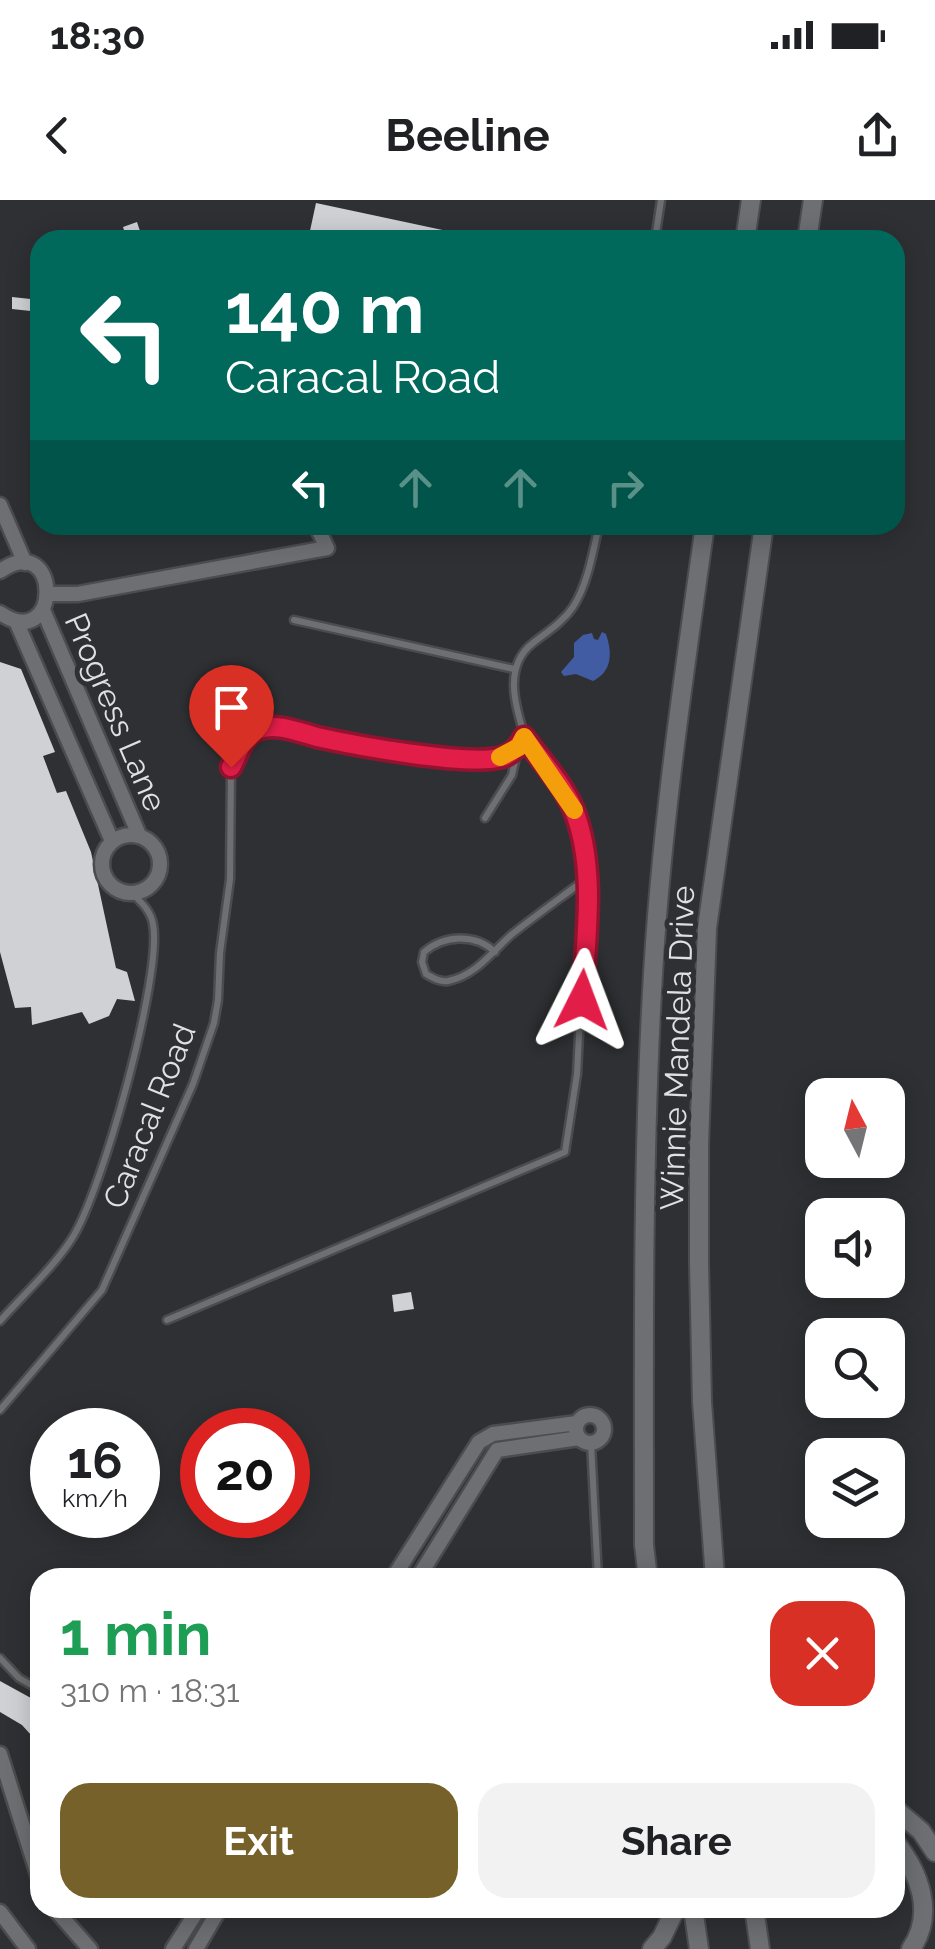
<!DOCTYPE html>
<meta charset="utf-8">
<style>
body{margin:0;font-family:Raleway,sans-serif;background:#f2f2f2;color:#202124;height:100vh;display:flex;flex-direction:column;font-size:38px;white-space:nowrap}
*{box-sizing:border-box;margin:0}
p{font-size:32px;color:#757577}
.icon{flex:none;width:55px;height:55px;fill:none;stroke:currentColor;stroke-width:2;stroke-linecap:round;stroke-linejoin:round}
.map{position:relative;flex:1;overflow:hidden}
.drawer{position:absolute;left:30px;top:1368px;width:875px;height:350px;display:flex;flex-direction:column;background:#fff;border-radius:30px;box-shadow:0 5px 25px #0003}
.drawer>*{flex:none}
.hud{position:absolute;left:30px;top:30px;width:875px;height:305px;border-radius:30px;box-shadow:0 5px 25px #0003;background:#00695c;color:#fff;overflow:hidden}
.needle{width:65px;rotate:353deg}
.fabs{position:absolute;left:805px;top:878px;display:grid;gap:20px}
.fabs a{display:grid;place-items:center;width:100px;height:100px;border-radius:20px;background:#fff;box-shadow:0 5px 25px #0003;font-size:50px}
.speed{position:absolute;left:30px;top:1208px;display:flex;gap:20px;font-size:50px;font-weight:700;text-align:center}
.speed>*{display:grid;place-content:center;width:130px;height:130px;border-radius:50%;background:#fff;box-shadow:0 5px 25px #0003;line-height:1}
.speed small{font-size:25px;font-weight:400}
.speed .limit{border:15px solid #d22;background:#fff;color:#111}
.pin{position:absolute;display:grid;place-items:center;width:85px;height:85px;color:#fff;margin:-102px -42px;border-radius:50% 50% 50% 0;rotate:-45deg;box-shadow:0 0 10px #0007}
.pin .icon{rotate:45deg}
.me{position:absolute;width:110px;margin:-55px;rotate:3deg;stroke-linejoin:round;filter:drop-shadow(0 0 8px #0008)}
.turn{display:flex;align-items:center;gap:35px;height:210px;padding:0 30px;font-size:45px}
.turn .icon{width:130px;height:130px;stroke-width:2.5}
.turn b{display:block;font-size:70px;line-height:85px}
.lanes{display:flex;align-items:center;height:95px;padding:0 30px;background:#0003;justify-content:center;gap:50px;direction:ltr}
.lanes .off{opacity:.35}
.round{display:grid;place-items:center;flex:none;width:105px;height:105px;border-radius:30px;background:#f2f2f2}
.headline{display:flex;align-items:center;justify-content:space-between;height:170px;padding:0 30px}
h1{font-size:60px;font-weight:700;line-height:75px;color:#1e9e55}
.action{display:flex;gap:20px;margin-top:auto;padding:20px 30px}
.action a{flex:1;height:115px;border-radius:30px;background:#76612b;color:#fff;font-size:40px;font-weight:700;line-height:115px;text-align:center}
.action a+a{background:#f2f2f2;color:#202124}
.status{display:flex;justify-content:space-between;align-items:center;height:70px;padding:0 50px;background:#fff;direction:ltr}
.status svg{height:28px;fill:currentColor}
header{display:flex;justify-content:space-between;align-items:center;height:130px;padding:0 30px;background:#fff;font-size:45px;font-weight:700}
.map>svg:first-child{display:block}
.water{fill:#425ca4}
.building{fill:#cfd1d5}
.lines{fill:none;stroke-linecap:round;stroke-linejoin:round}
.service-casing{stroke:#4c4c4f;stroke-width:11}
.minor-casing{stroke:#4c4c4f;stroke-width:19}
.secondary-casing{stroke:#4c4c4f;stroke-width:22}
.service{stroke:#6e6f73;stroke-width:6}
.minor{stroke:#6e6f73;stroke-width:14}
.secondary{stroke:#6e6f73;stroke-width:18}
.route-casing{stroke:#92132f;stroke-width:25}
.route{stroke:#e11d48;stroke-width:18}
.slow{stroke:#f59e0b;stroke-width:18}
.labels{text-anchor:middle;dominant-baseline:central;stroke-width:10;stroke-linejoin:round;paint-order:stroke}
.street-label{font-size:32px;fill:#e1e1e3;stroke:#2f3033}
</style>
<div class="status"><b>18:30</b><svg viewBox="0 0 49 12"><path d="M0 12V9h3v3zM5 12V6h3v6zM10 12V3h3v9zM15 12V0h3v12zM26 1h20v11H26zM47 4h2v5h-2z"/></svg></div>
<header><svg class="icon" aria-label="back" viewBox="0 0 24 24"><path d="M15 5l-7 7 7 7"/></svg>Beeline<svg class="icon" aria-label="share" viewBox="0 0 24 24"><path d="M12 15V3M7 8l5-5 5 5M5 13v7h14v-7"/></svg></header>
<div class="map">
<svg width="935" height="1749" viewBox="0 0 935 1749">
<rect width="100%" height="100%" fill="#2f3033"/>
<path class="water" d="M602 432 606 434C612 452 613 471 593 481L576 474 564 476 561 472 574 457V443L583 435 592 433 594 439 598 440Z"/>
<path class="building" d="M316 3 466 35 465 40H308Z
M137 22 143 40H127L123 27Z
M12 97 40 100V112L12 109Z
M0 462 21 469 55 552 43 556 57 593 66 591 91 652 116 768 127 772 135 801 117 799 109 816 89 824 82 812 32 825 31 807 15 808 0 752Z
M411 1092 414 1109 394 1112 392 1095Z
M0 1481 40 1503V1545L22 1525 0 1512Z"/>
<g class="lines">
<defs>
<path id="service" d="M655 40 661 0
M294 420 514 469
M485 618 512 575 518 548
M495 752C475 733 444 735 424 752L422 762 426 774C433 778 439 782 448 781 475 776 492 752 511 735 536 715 562 697 587 678 582 613 560 588 525 537
M167 1120 565 952 577 874 587 678
M0 1121C23 1095 52 1069 71 1040 101 996 163 774 153 724 151 711 141 702 132 693
M0 1210 102 1090 193 884 214 823 218 800 220 753 230 679 231 567 247 535 261 528H287L376 547 470 559 503 557 519 547 525 537C515 506 503 466 533 443 547 432 563 422 573 407 588 384 593 351 599 325
M591 1243 598 1378
M0 1458 19 1478 40 1490"/>
<path id="minor" d="M0 305 25 363
M0 371C62 328 62 455 0 413
M49 394H78L327 348 316 325
M43 410 139 635
M16 421 112 641
M102 664a29 29 0 1 1 58 0a29 29 0 1 1-58 0Z
M576 1229a14 14 0 1 1 28 0a14 14 0 1 1-28 0Z
M393 1378 479 1242 493 1234 577 1223
M418 1378 497 1250 579 1238
M0 1554 40 1681
M54 1708 90 1749
M0 1712 28 1749
M173 1749 199 1708
M196 1749 220 1708"/>
<path id="secondary" d="M745 40 751 0
M807 40 813 0
M648 1378 644 1345C644 1161 642 976 652 792 660 636 683 480 705 325
M715 1378 702 1202 699 1063V945L707 728 764 325
M895 1609 921 1631 935 1652
M895 1642C920 1673 935 1714 911 1749
M693 1708 699 1749
M754 1708 760 1749
M652 1749 662 1737 676 1708"/>
</defs>
<use href="#service" class="service-casing"/>
<use href="#minor" class="minor-casing"/>
<use href="#secondary" class="secondary-casing"/>
<use href="#service" class="service"/>
<use href="#minor" class="minor"/>
<use href="#secondary" class="secondary"/>
</g>
<g class="lines">
<defs>
<path id="route" d="M231 567C238 554 243 535 257 530 276 522 298 532 317 537 353 545 470 567 502 557 512 554 520 545 524 537 540 559 562 583 573 608 597 666 586 738 582 800"/>
</defs>
<use href="#route" class="route-casing"/>
<use href="#route" class="route"/>
<path class="slow" d="M500 557 519 547 524 537 574 610"/>
</g>
<g class="labels">
<g class="street-label">
<text transform="translate(116 512) rotate(67)">Progress Lane</text>
<text transform="translate(677 848) rotate(-88)">Winnie Mandela Drive</text>
<text transform="translate(149 916) rotate(-68)">Caracal Road</text>
</g>
</g>
</svg>
<div class="fabs">
<a><svg class="needle" viewBox="-14 -14 28 28"><path d="M0-13l5 13h-10z" fill="#e53935"/><path d="M0 13l5-13h-10z" fill="#757577"/></svg></a>
<a><svg class="icon" aria-label="sound" viewBox="0 0 24 24"><path d="M4 9h4l5-4v14l-5-4H4zM17 9q2 3 0 6"/></svg></a>
<a><svg class="icon" aria-label="search" viewBox="0 0 24 24"><circle cx="10" cy="10" r="6"/><path d="M15 15l6 6"/></svg></a>
<a><svg class="icon" aria-label="layers" viewBox="0 0 24 24"><path d="M12 4l9 5-9 5-9-5zM3 14l9 5 9-5"/></svg></a>
</div>
<div class="speed"><div>16<small>km/h</small></div><div class="limit">20</div></div>
<div class="pin" style="left:231px;top:567px;background:#d93025"><svg class="icon" aria-label="arrive" viewBox="0 0 24 24"><path d="M6 21V4h12l-3 4 3 4H6"/></svg></div>
<svg class="me" style="left:582px;top:800px" viewBox="-20 -20 40 40"><path d="M0-17L14 15 0 8-14 15z" fill="#e11d48" stroke="#fff" stroke-width="4"/></svg>
<div class="hud">
<div class="turn"><svg class="icon" aria-label="left" viewBox="0 0 24 24"><path d="M17 20v-9H6M10 6l-5 5 5 5"/></svg><div><b>140 m</b>Caracal Road</div></div>
<div class="lanes"><svg class="icon" aria-label="left" viewBox="0 0 24 24"><path d="M17 20v-9H6M10 6l-5 5 5 5"/></svg><svg class="icon off" aria-label="ahead" viewBox="0 0 24 24"><path d="M12 20V5M6 11l6-6 6 6"/></svg><svg class="icon off" aria-label="ahead" viewBox="0 0 24 24"><path d="M12 20V5M6 11l6-6 6 6"/></svg><svg class="icon off" aria-label="right" viewBox="0 0 24 24"><path d="M7 20v-9h11M14 6l5 5-5 5"/></svg></div>
</div>
<section class="drawer">
<div class="headline"><div><h1>1 min</h1><p>310 m · 18:31</p></div><a class="round" style="background:#d93025;color:#fff"><svg class="icon" aria-label="close" viewBox="0 0 24 24"><path d="M6 6l12 12M18 6L6 18"/></svg></a></div>
<div class="action"><a>Exit</a><a>Share</a></div>
</section>
</div>
